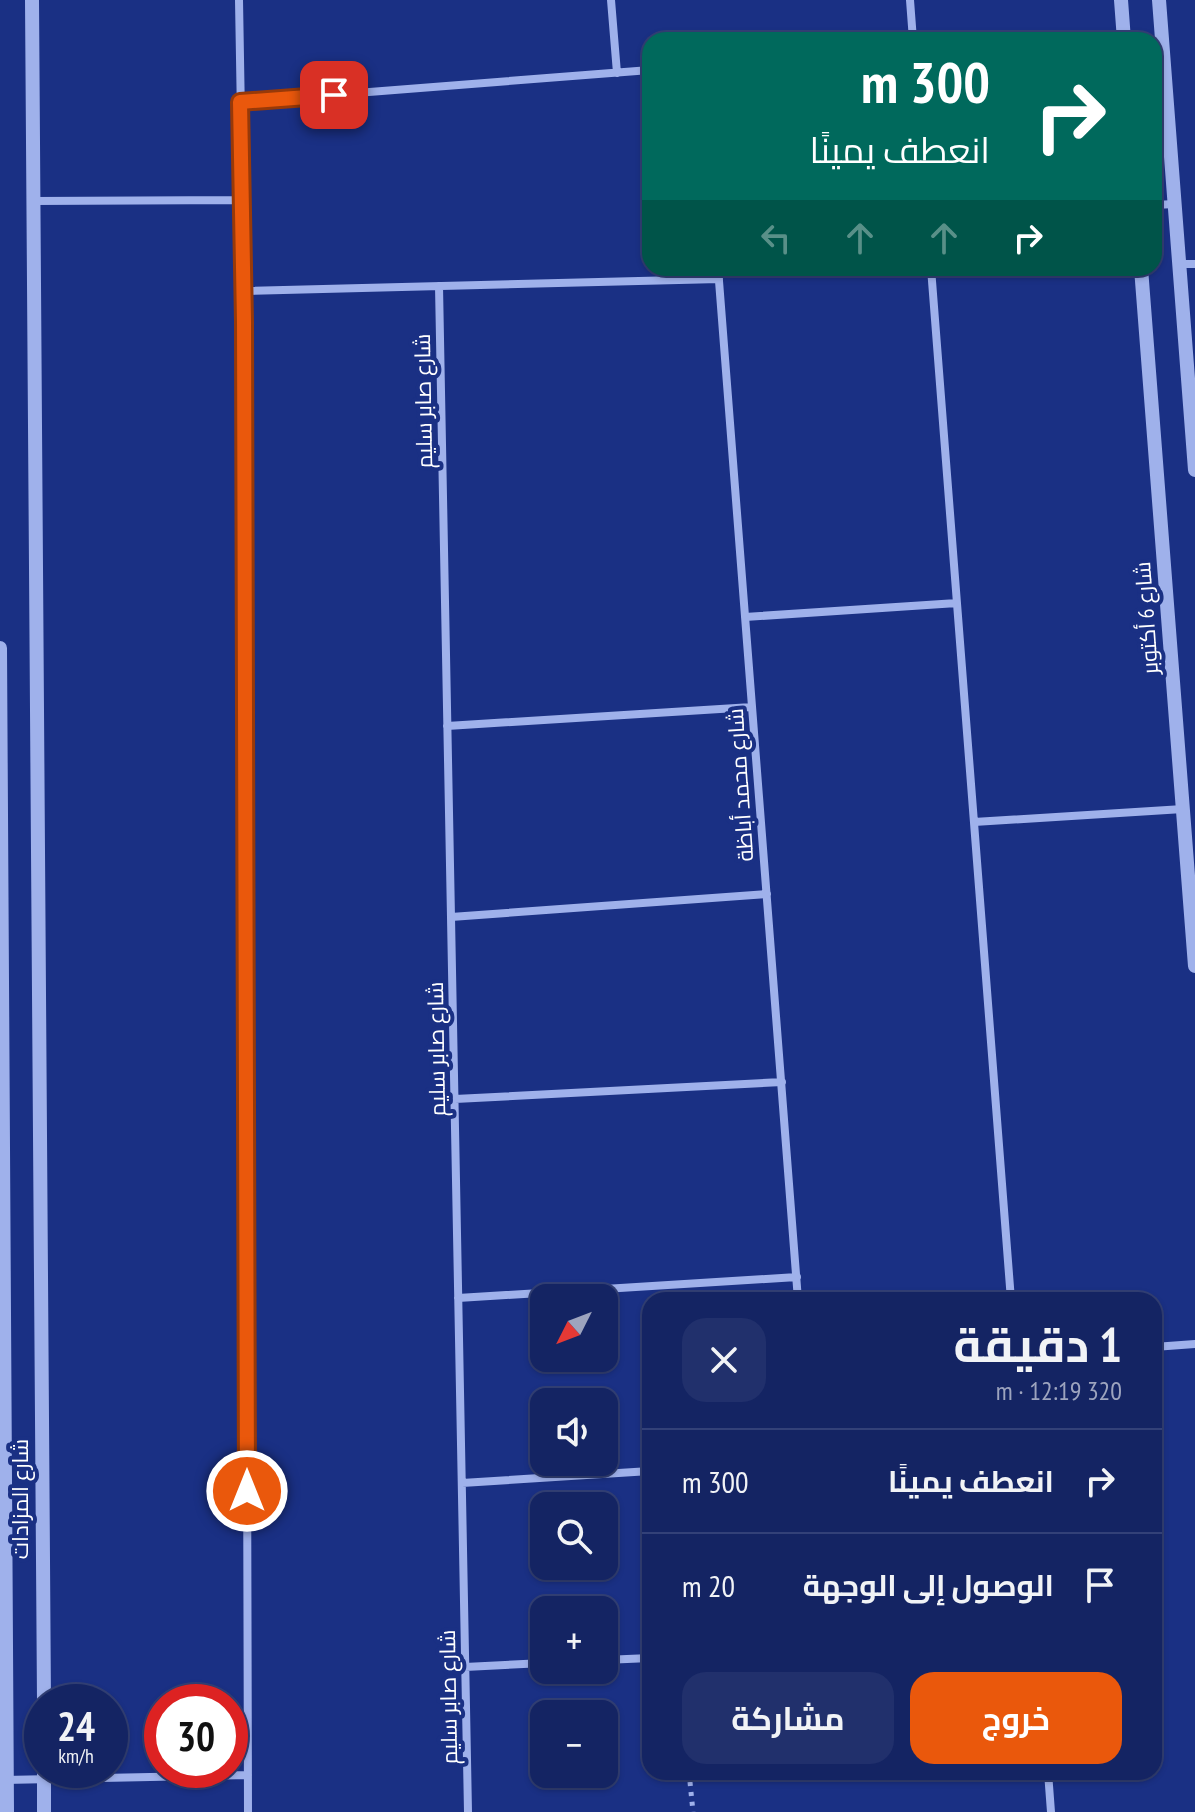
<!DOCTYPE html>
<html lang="ar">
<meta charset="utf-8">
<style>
body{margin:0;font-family:"PT Sans Narrow",Cairo,sans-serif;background:#21306c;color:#f1f3f6;direction:rtl;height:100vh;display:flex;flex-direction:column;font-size:30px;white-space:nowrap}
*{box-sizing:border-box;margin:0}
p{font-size:26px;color:#9da4be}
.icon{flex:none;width:44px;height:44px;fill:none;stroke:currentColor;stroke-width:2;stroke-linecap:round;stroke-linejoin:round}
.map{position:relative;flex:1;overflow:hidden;direction:ltr}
.panel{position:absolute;left:642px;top:1292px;width:520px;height:488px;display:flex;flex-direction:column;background:#142463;border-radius:24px;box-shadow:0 2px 6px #0004,0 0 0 2px #334178;direction:rtl}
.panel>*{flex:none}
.top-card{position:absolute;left:642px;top:32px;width:520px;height:244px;border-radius:24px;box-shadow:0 2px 6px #0004,0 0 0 2px #334178;direction:rtl;background:#00695c;color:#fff;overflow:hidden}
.needle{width:52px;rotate:228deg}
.controls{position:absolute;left:530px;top:1284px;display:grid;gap:16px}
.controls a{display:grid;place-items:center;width:88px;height:88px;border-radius:16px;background:#142463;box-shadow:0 2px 6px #0004,0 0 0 2px #334178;font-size:40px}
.speed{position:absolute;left:24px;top:1684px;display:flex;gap:16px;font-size:40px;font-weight:700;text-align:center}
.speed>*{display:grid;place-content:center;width:104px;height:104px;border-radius:50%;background:#142463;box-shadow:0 2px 6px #0004,0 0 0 2px #334178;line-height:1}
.speed small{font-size:20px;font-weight:400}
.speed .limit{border:12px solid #d22;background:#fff;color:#111}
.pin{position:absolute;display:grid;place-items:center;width:68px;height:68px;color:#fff;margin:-34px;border-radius:16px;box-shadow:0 4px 12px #0006}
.me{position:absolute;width:88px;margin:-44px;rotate:0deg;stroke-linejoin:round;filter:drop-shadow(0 0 6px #0008)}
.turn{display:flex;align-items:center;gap:28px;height:168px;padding:0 40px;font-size:36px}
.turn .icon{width:104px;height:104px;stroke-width:2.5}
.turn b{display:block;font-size:56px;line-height:68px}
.lanes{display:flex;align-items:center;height:76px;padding:0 40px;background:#0003;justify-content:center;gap:40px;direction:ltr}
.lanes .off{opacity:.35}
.round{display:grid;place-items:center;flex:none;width:84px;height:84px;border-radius:24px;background:#21306c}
.summary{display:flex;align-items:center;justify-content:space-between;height:136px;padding:0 40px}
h1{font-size:48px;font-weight:700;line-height:60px}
.button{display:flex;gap:16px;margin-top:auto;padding:16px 40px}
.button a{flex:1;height:92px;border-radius:24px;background:#ea580c;color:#fff;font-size:32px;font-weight:700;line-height:92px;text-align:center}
.button a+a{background:#21306c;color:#f1f3f6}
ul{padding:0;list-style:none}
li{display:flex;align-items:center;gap:24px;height:104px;padding:0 40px;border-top:2px solid #334178}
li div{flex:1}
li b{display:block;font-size:30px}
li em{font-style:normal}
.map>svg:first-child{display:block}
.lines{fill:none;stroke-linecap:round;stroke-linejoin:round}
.path{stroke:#9fb1eb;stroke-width:5;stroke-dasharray:4 6;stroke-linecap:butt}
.minor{stroke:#9fb1eb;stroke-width:8}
.tertiary{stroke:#9fb1eb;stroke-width:14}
.route-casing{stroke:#983908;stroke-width:20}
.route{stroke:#ea580c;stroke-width:14}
.labels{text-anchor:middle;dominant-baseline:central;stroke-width:8;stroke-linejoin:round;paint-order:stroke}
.street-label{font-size:22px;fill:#fff;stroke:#1a3084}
</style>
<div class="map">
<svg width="1195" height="1812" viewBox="0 0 1195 1812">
<rect width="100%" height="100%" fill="#1a3084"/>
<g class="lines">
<path class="path" d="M689 1772 693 1812"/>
<path class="minor" d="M239 0 244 291 248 1812
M611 0 617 73
M910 0 913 40
M240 102 650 70
M34 201 241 200
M1154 205 1175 204
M1179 264H1195
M718 268 798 1300
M931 268 1011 1300
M439 286 468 1812
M244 291 719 279
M745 617 957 603
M447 726 752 707
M974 822 1183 809
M451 917 767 894
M455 1099 782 1082
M458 1298 797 1277
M1154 1347 1195 1344
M462 1483 650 1471
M604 1660 650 1658
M465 1667 544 1663
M1048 1772 1051 1812
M4 1780 248 1775"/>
<path class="tertiary" d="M32 0 44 1702
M1121 0 1124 40
M1159 0 1195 470
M1141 268 1195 966
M0 648 7 1812
M44 1770V1812"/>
</g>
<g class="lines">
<defs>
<path id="route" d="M247 1491 244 322 240 102 334 95"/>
</defs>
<use href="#route" class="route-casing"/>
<use href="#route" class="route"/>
</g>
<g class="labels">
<g class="street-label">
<text transform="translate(423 401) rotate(-91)">شارع صابر سليم</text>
<text transform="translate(1146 618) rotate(-94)">شارع 6 أكتوبر</text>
<text transform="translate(740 785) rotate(-94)">شارع محمد أباظة</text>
<text transform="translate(436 1049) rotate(-91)">شارع صابر سليم</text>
<text transform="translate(20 1499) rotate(-90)">شارع المزادات</text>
<text transform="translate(448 1697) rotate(-91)">شارع صابر سليم</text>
</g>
</g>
</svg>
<div class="controls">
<a><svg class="needle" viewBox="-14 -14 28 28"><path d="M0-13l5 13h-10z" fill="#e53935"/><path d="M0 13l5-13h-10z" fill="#9da4be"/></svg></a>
<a><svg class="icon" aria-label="sound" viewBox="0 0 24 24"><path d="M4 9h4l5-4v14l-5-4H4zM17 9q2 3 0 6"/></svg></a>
<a><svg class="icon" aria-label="search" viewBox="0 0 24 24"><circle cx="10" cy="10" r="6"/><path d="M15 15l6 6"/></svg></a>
<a>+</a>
<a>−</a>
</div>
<div class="speed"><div>24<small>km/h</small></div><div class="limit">30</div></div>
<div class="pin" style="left:334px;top:95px;background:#d93025"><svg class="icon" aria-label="arrive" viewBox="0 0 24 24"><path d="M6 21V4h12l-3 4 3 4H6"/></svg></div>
<svg class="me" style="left:247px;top:1491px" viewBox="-20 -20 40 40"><circle r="17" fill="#ea580c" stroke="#fff" stroke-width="3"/><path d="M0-11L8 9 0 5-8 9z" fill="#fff"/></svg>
<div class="top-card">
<div class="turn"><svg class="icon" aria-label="right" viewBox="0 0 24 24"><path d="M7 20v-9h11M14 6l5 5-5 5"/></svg><div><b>300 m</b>انعطف يمينًا</div></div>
<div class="lanes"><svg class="icon off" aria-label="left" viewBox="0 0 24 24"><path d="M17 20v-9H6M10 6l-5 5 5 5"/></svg><svg class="icon off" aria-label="ahead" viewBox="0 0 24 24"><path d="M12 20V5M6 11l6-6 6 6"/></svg><svg class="icon off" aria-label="ahead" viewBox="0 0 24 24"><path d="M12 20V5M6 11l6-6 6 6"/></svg><svg class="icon" aria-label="right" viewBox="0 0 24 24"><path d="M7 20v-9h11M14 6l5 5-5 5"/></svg></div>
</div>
<section class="panel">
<div class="summary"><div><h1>1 دقيقة</h1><p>320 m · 12:19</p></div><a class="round"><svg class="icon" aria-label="close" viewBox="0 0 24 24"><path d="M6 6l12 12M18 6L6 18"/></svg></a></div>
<ul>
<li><svg class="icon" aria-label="right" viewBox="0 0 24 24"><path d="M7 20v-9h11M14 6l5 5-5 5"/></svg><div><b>انعطف يمينًا</b></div><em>300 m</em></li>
<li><svg class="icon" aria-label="arrive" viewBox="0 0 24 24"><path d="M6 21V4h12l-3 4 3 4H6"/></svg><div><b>الوصول إلى الوجهة</b></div><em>20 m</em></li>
</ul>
<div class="button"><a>خروج</a><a>مشاركة</a></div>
</section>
</div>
